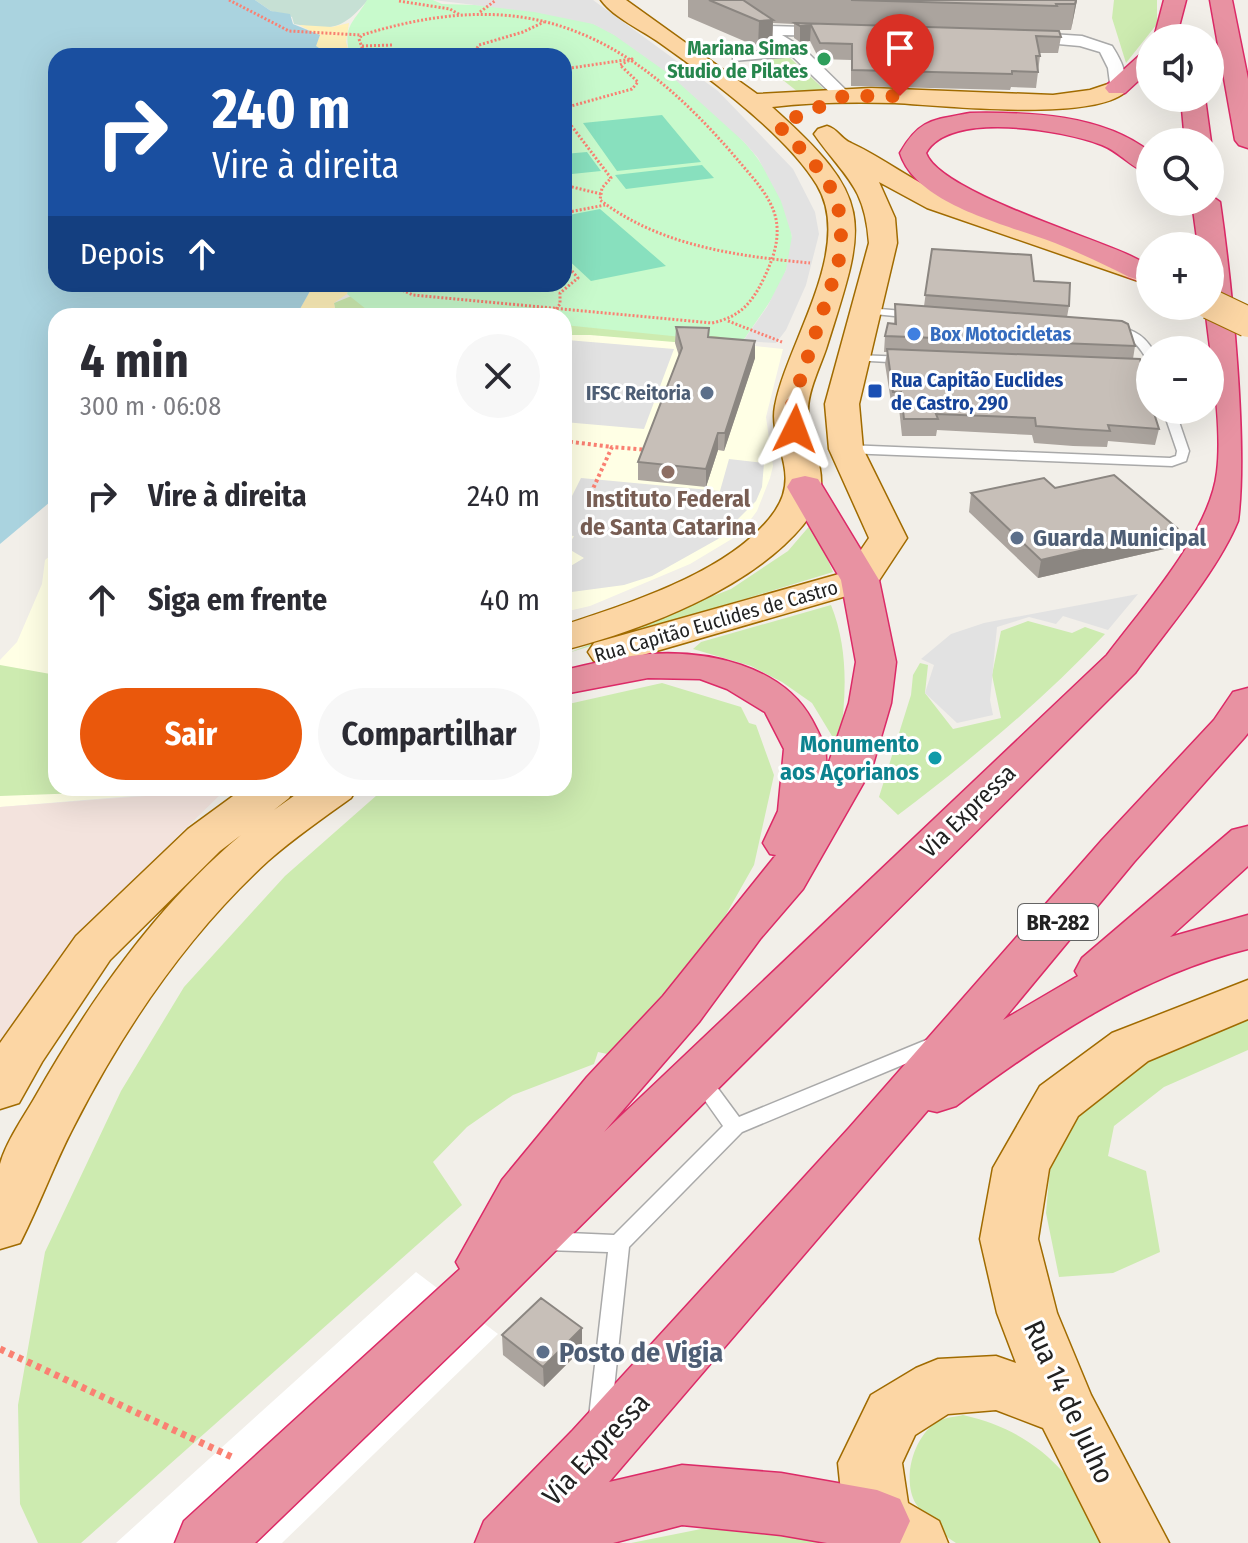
<!DOCTYPE html>
<html lang="pt">
<meta charset="utf-8">
<style>
body{margin:0;font-family:"Fira Sans Condensed",sans-serif;background:#f7f7f7;color:#2b2b33;height:100vh;display:flex;flex-direction:column;font-size:30px;white-space:nowrap}
*{box-sizing:border-box;margin:0}
p{font-size:26px;color:#7c7c81}
.icon{flex:none;width:44px;height:44px;fill:none;stroke:currentColor;stroke-width:2;stroke-linecap:round;stroke-linejoin:round}
.map{position:relative;flex:1;overflow:hidden}
.sheet{position:absolute;left:48px;top:308px;width:524px;height:488px;display:flex;flex-direction:column;background:#fff;border-radius:24px;box-shadow:0 8px 32px #0002}
.sheet>*{flex:none}
.guide{position:absolute;left:48px;top:48px;width:524px;height:244px;border-radius:24px;box-shadow:0 8px 32px #0002;background:#1a4fa0;color:#fff;overflow:hidden}
.controls{position:absolute;left:1136px;top:24px;display:grid;gap:16px}
.controls a{display:grid;place-items:center;width:88px;height:88px;border-radius:50%;background:#fff;box-shadow:0 8px 32px #0002;font-size:40px}
.pin{position:absolute;display:grid;place-items:center;width:68px;height:68px;color:#fff;margin:-82px -34px;border-radius:50% 50% 50% 0;rotate:-45deg;box-shadow:0 0 8px #0007}
.pin .icon{rotate:45deg}
.me{position:absolute;width:88px;margin:-44px;rotate:3deg;stroke-linejoin:round;filter:drop-shadow(0 0 6px #0008)}
.turn{display:flex;align-items:center;gap:28px;height:168px;padding:0 32px;font-size:36px}
.turn .icon{width:104px;height:104px;stroke-width:2.5}
.turn b{display:block;font-size:56px;line-height:68px}
.then{display:flex;align-items:center;height:76px;padding:0 32px;background:#0003;gap:16px;font-size:30px}
.round{display:grid;place-items:center;flex:none;width:84px;height:84px;border-radius:42px;background:#f7f7f7}
.overview{display:flex;align-items:center;justify-content:space-between;height:136px;padding:0 32px}
h1{font-size:48px;font-weight:700;line-height:60px}
.button{display:flex;gap:16px;margin-top:auto;padding:16px 32px}
.button a{flex:1;height:92px;border-radius:48px;background:#ea580c;color:#fff;font-size:32px;font-weight:700;line-height:92px;text-align:center}
.button a+a{background:#f7f7f7;color:#2b2b33}
ul{padding:0;list-style:none}
li{display:flex;align-items:center;gap:24px;height:104px;padding:0 32px}
li div{flex:1}
li b{display:block;font-size:30px}
li em{font-style:normal}
.map>svg:first-child{display:block}
.education{fill:#ffffe5}
.military{fill:#f3e3dd}
.grass{fill:#cdebb0}
.wetland{fill:#c6e0d4}
.sand{fill:#fff1ba}
.park{fill:#c8facc}
.pitch{fill:#88e0be}
.parking{fill:#e2e2e2}
.water{fill:#aad3df}
.pier{fill:#fff}
.lines{fill:none;stroke-linecap:round;stroke-linejoin:round}
.service-casing{stroke:#a9a9a9;stroke-width:3}
.minor-casing{stroke:#a9a9a9;stroke-width:3}
.primary-casing{stroke:#a06b00;stroke-width:3}
.motorway-casing{stroke:#dc2a67;stroke-width:3}
.path-far2{stroke:#fa8072;stroke-width:3;stroke-dasharray:2 2;stroke-linecap:butt}
.path-far1{stroke:#fa8072;stroke-width:4;stroke-dasharray:3 3;stroke-linecap:butt}
.path{stroke:#fa8072;stroke-width:7;stroke-dasharray:5 5;stroke-linecap:butt}
.service{fill:#fff;fill-rule:evenodd}
.minor{fill:#fff;fill-rule:evenodd}
.primary{fill:#fcd6a4;fill-rule:evenodd}
.motorway{fill:#e892a2;fill-rule:evenodd}
.primary-bridge-casing{stroke:#a06b00;stroke-width:32;stroke-linecap:butt}
.primary-bridge{stroke:#fcd6a4;stroke-width:30}
.wall{fill:#aba49e}
.shaded-wall{fill:#8b8681}
.building{fill:#c7bfb8;stroke:#8b8681;stroke-width:2}
.route{stroke:#ea580c;stroke-width:14;stroke-dasharray:0 25.2}
.leisure-dot{fill:#2e9e5b;stroke:#fff;stroke-width:3}
.shop-dot{fill:#3f7fe0;stroke:#fff;stroke-width:3}
.transit-dot{fill:#1a4fb4;stroke:#fff;stroke-width:3}
.service-dot{fill:#5c6f8a;stroke:#fff;stroke-width:3}
.education-dot{fill:#8d6e63;stroke:#fff;stroke-width:3}
.culture-dot{fill:#0f9aa8;stroke:#fff;stroke-width:3}
.labels{text-anchor:middle;dominant-baseline:central;stroke-width:6;stroke-linejoin:round;paint-order:stroke}
.far-leisure-label{font-size:20px;font-weight:bold;fill:#27864d;stroke:#fff;text-anchor:end}
.far-shop-label{font-size:20px;font-weight:bold;fill:#366cbe;stroke:#fff;text-anchor:start}
.far-transit-label{font-size:20px;font-weight:bold;fill:#164399;stroke:#fff;text-anchor:start}
.far-service-label{font-size:20px;font-weight:bold;fill:#4e5e75;stroke:#fff;text-anchor:end}
.far-street-label{font-size:20px;fill:#222;stroke:#fff}
.shield{fill:#fff;stroke:#646464;stroke-width:2}
.shield-label{font-size:22px;font-weight:bold;fill:#222}
.education-label{font-size:24px;font-weight:bold;fill:#785e54;stroke:#fff}
.service-label{font-size:24px;font-weight:bold;fill:#4e5e75;stroke:#fff;text-anchor:start}
.culture-label{font-size:24px;font-weight:bold;fill:#0d838f;stroke:#fff;text-anchor:end}
.street-label{font-size:24px;fill:#222;stroke:#fff}
.near-service-label{font-size:28px;font-weight:bold;fill:#4e5e75;stroke:#fff;text-anchor:start}
.near-street-label{font-size:28px;fill:#222;stroke:#fff}
</style>
<div class="map">
<svg width="1248" height="1543" viewBox="0 0 1248 1543">
<rect width="100%" height="100%" fill="#f2efe9"/>
<path class="education" d="M564 325 783 349 766 417 773 466 770 478 757 511 740 534 690 564 590 606 564 612Z
M56 551V788H229L0 807V660L17 642 42 584 45 560Z"/>
<path class="military" d="M225 790 94 918 0 1041V807Z"/>
<path class="grass" d="M1114 0H1157V24L1126 63 1112 18Z
M788 56 827 92H798L760 62Z
M359 293 557 316H336L334 303Z
M564 317 737 336 746 348 590 335H568L564 338Z
M812 523 833 572 568 653 731 589 788 551Z
M831 605C849 650 846 695 840 742L835 741 812 703 782 682 751 666 693 649 701 642Z
M1028 621 1072 633 1085 627 1105 634C1042 701 971 760 898 815L879 797 911 695 913 675 920 663 928 665 925 693 953 729 1001 718 992 675 1001 631Z
M0 665 56 675V788L164 790 0 796Z
M662 683 741 707 749 723 756 725 774 775 754 865 711 941 612 1055 598 1052 594 1064 513 1095 467 1127 433 1162 462 1205 81 1543H38L20 1504 18 1405 45 1252 121 1091 184 987 285 876 385 788H564V705Z
M1248 1017V1050L1164 1087 1114 1126 1108 1156 1146 1171 1160 1252 1113 1273 1059 1277 1046 1213 1051 1156 1076 1111 1142 1056Z
M963 1415C1042 1433 1073 1478 1114 1543H956C941 1534 926 1519 916 1504 901 1479 914 1434 939 1421 946 1417 956 1417 963 1415Z
M736 1522 821 1543H631Z"/>
<path class="wetland" d="M255 0H367V1C342 30 331 31 294 24L292 17 271 11Z"/>
<path class="sand" d="M349 23 346 42 350 56H331L315 46 320 36 299 25 332 27Z
M314 284H350L347 294 334 303 336 316H296Z"/>
<path class="park" d="M367 0H433L442 4C487 5 551 8 594 24 631 38 736 125 758 159 772 180 791 212 792 238 793 276 763 311 743 341L715 336 682 337 564 325V316H457L366 309 347 294 350 284H564V56H350C342 25 354 23 367 0Z"/>
<path class="pitch" d="M662 115 701 162 617 171 583 123Z
M587 152 601 171 572 174 564 163V154Z
M702 165 714 178 626 189 615 175Z
M600 209 666 266 591 281 564 256V216Z"/>
<path class="parking" d="M433 0H593L718 91 793 169 815 212 819 234 806 285 786 330 776 343 743 341 767 307 786 270 792 236 781 201 758 158 744 142 669 74 614 35 593 24 534 12Z
M567 340 674 349 644 429 564 422V345Z
M729 459 764 463 762 487 756 501 718 539 652 576 624 585 564 593V570L584 558 567 548 574 536 564 535V512L581 478 720 491Z
M1138 594 1108 630 1063 616 1056 624 1029 617 997 627 990 700 993 715 957 723 925 693 934 665 921 659 951 634 984 623Z"/>
<path class="water" d="M0 0H255L271 11 290 14 293 24 320 35 316 46 331 56H56V284H314L296 316H56V497L0 544Z"/>
<path class="pier" d="M416 1272 498 1334 282 1543H116Z"/>
<g class="lines">
<defs>
<path id="service" d="M868 308 915 312 921 315 915 318 864 313V309Z
M1109 326C1129 328 1142 332 1153 350H1150V359L1146 358C1135 339 1126 335 1105 331L1103 329Z
M856 355 907 357 913 360 907 363 852 360V356Z
M1122 364 1150 365V373L1118 370 1116 368Z
M1163 410H1175L1189 451 1186 461 1172 466 846 453 840 449 846 445 1170 458 1176 456 1177 451Z
M936 1036 943 1038 945 1043 943 1048 742 1132 629 1247 611 1417 608 1424 600 1427 592 1424 589 1417 608 1252 545 1250 538 1247 535 1241 538 1235 545 1232 614 1235 723 1126 694 1085 691 1080 694 1075 701 1073 708 1075 739 1117Z"/>
<path id="minor" d="M709 0H727L769 26 840 28 843 31 835 36 782 35 803 48 852 96 850 100H838L792 56 733 61V55L781 48Z
M1019 32 1082 36 1112 46C1121 60 1129 75 1123 91H1111L1108 68 1100 52 1080 46 1014 40V34Z"/>
<path id="primary" d="M601 0H626L757 94 871 88 1053 95 1090 90 1117 81 1125 83 1129 88C1104 124 938 105 895 103 854 102 813 102 772 107 876 200 867 220 827 346 821 365 808 390 808 410 809 456 840 480 803 525 750 589 643 630 564 650V625C630 603 734 571 775 511 802 471 768 442 775 406 787 342 855 248 817 185 787 135 708 77 660 43 642 30 614 18 601 0Z
M827 126C838 129 841 139 851 143 884 158 913 182 947 196 1013 224 1083 243 1150 266V285L927 208 879 182 895 218 897 243 859 404 863 449 907 538 874 588 622 661 608 664 594 661 588 652 594 643 846 572 869 538 829 449 825 404 869 243C865 185 844 177 814 134L818 129Z
M244 788H295L289 798 274 810 305 788H357L351 798C323 818 294 838 268 861 188 934 123 1030 74 1126 54 1164 40 1204 20 1243L0 1249C0 1228 0 1183 0 1164 6 1142 23 1118 34 1099 89 1002 155 907 241 835L220 851 110 960 42 1062 19 1103 0 1109V1043L76 936 188 829Z
M1248 980V1019L1148 1061 1078 1116 1049 1169 1038 1239 1057 1313 1091 1395 1169 1543H1101L1043 1428 996 1410 948 1414 915 1435 902 1463 908 1503 939 1521 948 1543H854L844 1521 838 1463 871 1395 916 1368 938 1359 996 1356 1016 1363 997 1313 980 1239 993 1168 1040 1086 1112 1033Z"/>
<path id="motorway" d="M1164 0H1186L1176 38H1154Z
M1210 0H1232L1248 79V148L1239 145 1235 140Z
M1150 51V70L1125 93H1109L1105 88 1109 83 1142 53Z
M1181 98H1205L1211 142 1210 143 1185 142Z
M970 113C1028 112 1102 114 1150 152V174C1132 169 1120 152 1102 145 1064 130 949 110 926 153 939 191 1089 236 1131 256L1149 265V277L1139 280 1129 277C1105 265 1080 253 1055 243 1009 225 916 205 900 153 919 119 933 120 970 113Z
M1210 195 1220 202C1232 285 1248 446 1238 521 1218 570 1167 630 1135 673L482 1324 255 1543H175L184 1521 460 1269 456 1262 502 1180 587 1077 663 996 776 855 770 854 763 843 778 811 784 749 765 712 727 689 700 679 648 678 564 694V670C592 664 621 656 649 654 707 650 782 665 812 720 822 739 828 749 826 771L849 703 856 662 841 580 787 487 792 479 805 476 818 479 879 580 896 662 891 703 872 768 803 889 760 939 699 1022 604 1132 1107 655C1143 607 1210 533 1217 472 1223 424 1210 355 1205 306H1210V246H1198L1192 202H1210Z
M1248 688V733L1244 738 1134 862 1003 1020 1078 976 1075 971 1082 958 1232 830 1248 826V866L1170 937 1248 915V949C1138 976 1045 1040 956 1106L937 1112 928 1110 609 1482 682 1465 781 1473 877 1490 900 1499 910 1521 900 1543H827L781 1535 682 1525 613 1543H475L484 1521 573 1430 849 1128 1102 840 1214 720 1233 692Z"/>
</defs>
<use href="#service" class="service-casing"/>
<use href="#minor" class="minor-casing"/>
<use href="#primary" class="primary-casing"/>
<use href="#motorway" class="motorway-casing"/>
<path class="path-far2" d="M229 0 289 31 361 35
M399 1 450 9 460 15
M480 12 496 0
M362 46 393 45
M365 56 359 39 362 35C420 17 482 7 542 21 623 40 684 97 737 159 752 177 771 196 776 219 780 240 773 259 764 278 752 303 740 317 712 323L413 295 389 284
M482 56 475 51 479 45 523 32 544 22
M564 69 632 59 620 65 638 82 632 89 564 108
M564 116 611 178 602 188 600 200C660 246 737 256 810 263
M564 185 601 194
M564 213 605 205
M556 309 560 304V293L578 278 564 262
M728 321 782 342"/>
<path class="path-far1" d="M564 441 612 447
M591 493 612 447 648 450"/>
<path class="path" d="M0 1349 234 1458"/>
<use href="#service" class="service"/>
<use href="#minor" class="minor"/>
<use href="#primary" class="primary"/>
<use href="#motorway" class="motorway"/>
<defs>
<path id="primary-bridge" d="M1210 304 1248 322"/>
</defs>
<use href="#primary-bridge" class="primary-bridge-casing"/>
<use href="#primary-bridge" class="primary-bridge"/>
</g>
<path class="wall" d="M688 0H1077L1071 30H1053V31L1061 37 1058 53H1040V56L1036 88 1011 87 1010 90 851 86V60L819 59 810 41 800 42 794 38V24L773 23 772 46 758 47 688 17Z
M932 249 1034 281 1069 306 1067 317 1135 346 1133 359 1159 429 1155 445 1108 441 1107 447 1073 446 1034 443 1032 435 937 430 936 436H902L899 408H892L885 364 887 352H884L885 336 894 324 895 304 924 306Z
M676 327 709 328V337L755 358 724 451 718 450 706 487 638 480V462L679 356 675 343Z
M1055 488 1173 547 1038 578 969 512 971 493Z
M582 1328V1349L544 1387 503 1355 502 1335Z"/>
<path class="shaded-wall" d="M1076 0H1077L1071 30 1075 4Z
M773 20 772 46 758 47 759 21Z
M811 25 810 41 800 42V26Z
M755 341V358L724 451 725 433Z
M718 433V450L706 487V469Z
M1177 528 1173 547 1038 578 1041 560Z
M582 1328V1349L544 1387 543 1367Z"/>
<path class="building" d="M709 0H743L773 20 759 21Z
M851 0H1076L1075 4H1056L1057 6Z
M795 23 1059 31 1061 37 1036 36 1040 56H1036L1038 72 1012 71V74L852 70V44L820 43 811 25 800 26Z
M932 249 1031 255 1034 281 1070 283 1069 306 925 295Z
M895 304 1122 321 1128 324 1135 346 885 336 888 323 896 324Z
M676 327 709 328 708 337 755 341 725 433H718L706 469 638 462 682 348Z
M887 349 1140 359 1150 398V410H1153L1159 429 1108 425 1110 431 1076 429 1036 426 1035 418 936 414 938 419H904L901 392H893Z
M1114 475 1177 528 1041 560 971 493 1044 478 1055 488Z
M541 1298 582 1328 543 1367 502 1335Z"/>
<g class="lines">
<path class="route" d="M795 429 791 408 838 265C850 193 824 174 778 125L844 96H900"/>
</g>
<circle class="leisure-dot" cx="824" cy="59" r="8"/>
<circle class="shop-dot" cx="914" cy="334" r="8"/>
<rect class="transit-dot" x="867" y="383" width="16" height="16" rx="4"/>
<g class="service-dot">
<circle cx="707" cy="393" r="8"/>
<circle cx="1017" cy="538" r="8"/>
<circle cx="543" cy="1352" r="8"/>
</g>
<circle class="education-dot" cx="668" cy="472" r="8"/>
<circle class="culture-dot" cx="935" cy="758" r="8"/>
<g class="labels">
<g class="far-leisure-label">
<text x="808" y="48">Mariana Simas<tspan x="808" dy="23">Studio de Pilates</tspan></text>
</g>
<g class="far-shop-label">
<text x="930" y="334">Box Motocicletas</text>
</g>
<g class="far-transit-label">
<text x="891" y="380">Rua Capitão Euclides<tspan x="891" dy="23">de Castro, 290</tspan></text>
</g>
<g class="far-service-label">
<text x="691" y="393">IFSC Reitoria</text>
</g>
<g class="far-street-label">
<text transform="translate(716 621) rotate(-16)">Rua Capitão Euclides de Castro</text>
</g>
<rect class="shield" x="1018" y="904" width="80" height="36" rx="6"/>
<g class="shield-label">
<text x="1058" y="922">BR-282</text>
</g>
<g class="education-label">
<text x="668" y="499">Instituto Federal<tspan x="668" dy="28">de Santa Catarina</tspan></text>
</g>
<g class="service-label">
<text x="1033" y="538">Guarda Municipal</text>
</g>
<g class="culture-label">
<text x="919" y="744">Monumento<tspan x="919" dy="28">aos Açorianos</tspan></text>
</g>
<g class="street-label">
<text transform="translate(968 811) rotate(-44)">Via Expressa</text>
</g>
<g class="near-service-label">
<text x="559" y="1352">Posto de Vigia</text>
</g>
<g class="near-street-label">
<text transform="translate(1069 1402) rotate(65)">Rua 14 de Julho</text>
<text transform="translate(596 1449) rotate(-47)">Via Expressa</text>
</g>
</g>
</svg>
<div class="controls">
<a><svg class="icon" aria-label="sound" viewBox="0 0 24 24"><path d="M4 9h4l5-4v14l-5-4H4zM17 9q2 3 0 6"/></svg></a>
<a><svg class="icon" aria-label="search" viewBox="0 0 24 24"><circle cx="10" cy="10" r="6"/><path d="M15 15l6 6"/></svg></a>
<a>+</a>
<a>−</a>
</div>
<div class="pin" style="left:900px;top:96px;background:#d93025"><svg class="icon" aria-label="arrive" viewBox="0 0 24 24"><path d="M6 21V4h12l-3 4 3 4H6"/></svg></div>
<svg class="me" style="left:795px;top:429px" viewBox="-20 -20 40 40"><path d="M0-17L14 15 0 8-14 15z" fill="#ea580c" stroke="#fff" stroke-width="4"/></svg>
<div class="guide">
<div class="turn"><svg class="icon" aria-label="right" viewBox="0 0 24 24"><path d="M7 20v-9h11M14 6l5 5-5 5"/></svg><div><b>240 m</b>Vire à direita</div></div>
<div class="then">Depois<svg class="icon" aria-label="ahead" viewBox="0 0 24 24"><path d="M12 20V5M6 11l6-6 6 6"/></svg></div>
</div>
<section class="sheet">
<div class="overview"><div><h1>4 min</h1><p>300 m · 06:08</p></div><a class="round"><svg class="icon" aria-label="close" viewBox="0 0 24 24"><path d="M6 6l12 12M18 6L6 18"/></svg></a></div>
<ul>
<li><svg class="icon" aria-label="right" viewBox="0 0 24 24"><path d="M7 20v-9h11M14 6l5 5-5 5"/></svg><div><b>Vire à direita</b></div><em>240 m</em></li>
<li><svg class="icon" aria-label="ahead" viewBox="0 0 24 24"><path d="M12 20V5M6 11l6-6 6 6"/></svg><div><b>Siga em frente</b></div><em>40 m</em></li>
</ul>
<div class="button"><a>Sair</a><a>Compartilhar</a></div>
</section>
</div>
